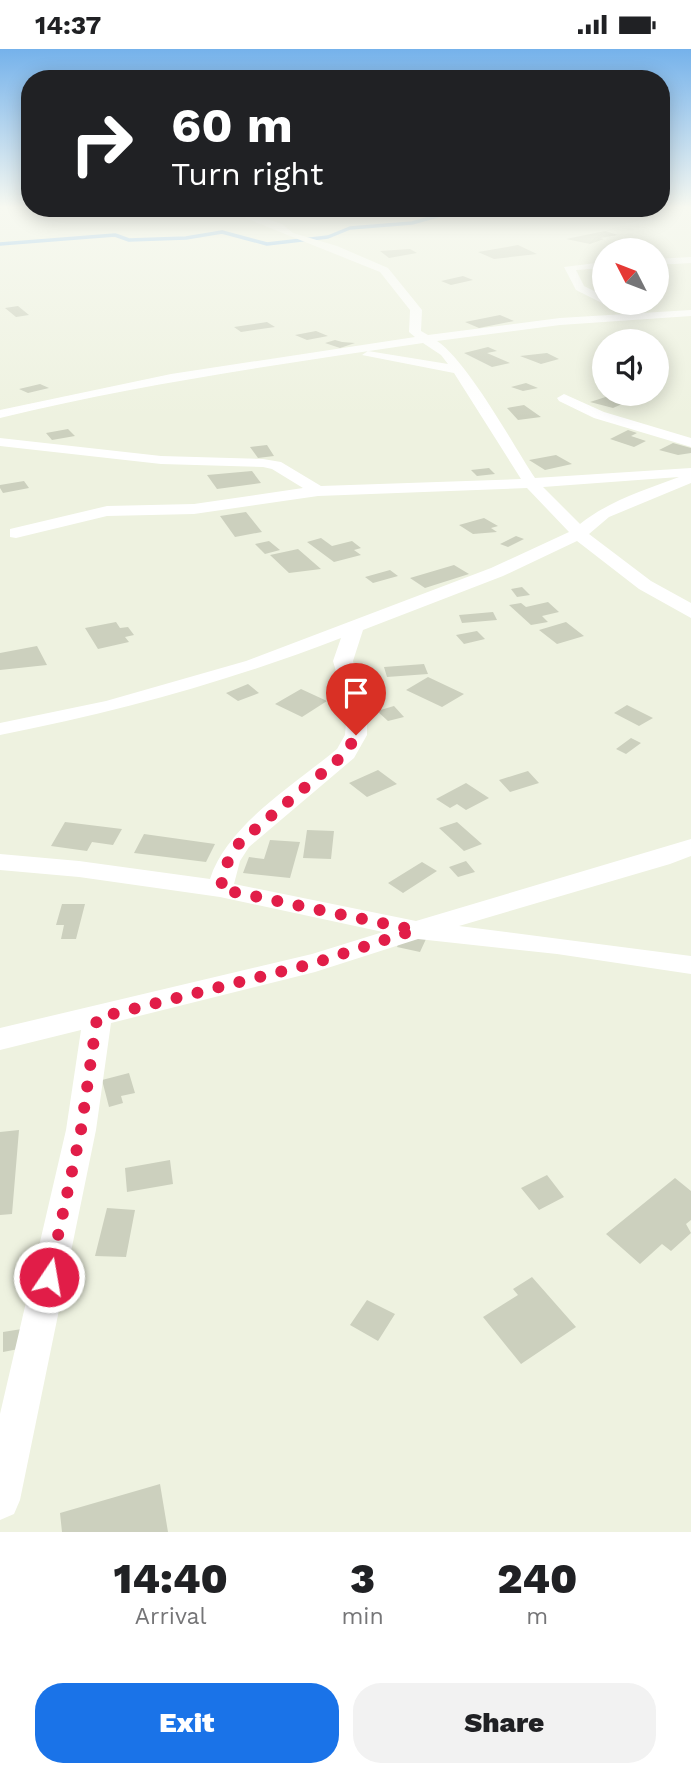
<!DOCTYPE html>
<style>
body{margin:0;font-family:"Work Sans",sans-serif;background:#f2f2f2;color:#202124;height:100vh;display:flex;flex-direction:column;font-size:26px;white-space:nowrap}
*{box-sizing:border-box;margin:0}
p{font-size:23px;color:#757577}
.icon{flex:none;width:38px;height:38px;fill:none;stroke:currentColor;stroke-width:2;stroke-linecap:round;stroke-linejoin:round}
.map{position:relative;height:1483px;overflow:hidden}
.details{display:flex;flex-direction:column;background:#fff;flex:1}
.details>*{flex:none}
.banner{position:absolute;left:21px;top:21px;width:649px;height:147px;border-radius:28px;box-shadow:0 4px 18px #0003;background:#202124;color:#fff;overflow:hidden}
.needle{width:46px;rotate:312deg}
.fabs{position:absolute;left:592px;top:189px;display:grid;gap:14px}
.fabs a{display:grid;place-items:center;width:77px;height:77px;border-radius:50%;background:#fff;box-shadow:0 4px 18px #0003;font-size:35px}
.pin{position:absolute;display:grid;place-items:center;width:60px;height:60px;color:#fff;margin:-72px -30px;border-radius:50% 50% 50% 0;rotate:-45deg;box-shadow:0 0 7px #0007}
.pin .icon{rotate:45deg}
.me{position:absolute;width:77px;margin:-38px;rotate:12deg;stroke-linejoin:round;filter:drop-shadow(0 0 5px #0008)}
.turn{display:flex;align-items:center;gap:24px;height:147px;padding:0 35px;font-size:32px}
.turn .icon{width:91px;height:91px;stroke-width:2.5}
.turn b{display:block;font-size:49px;line-height:60px}
.eta{display:flex;justify-content:space-evenly;align-items:center;height:119px;text-align:center}
.eta b{font-size:42px;font-weight:800;line-height:49px}
.action{display:flex;gap:14px;margin-top:auto;padding:14px 35px}
.action a{flex:1;height:80px;border-radius:28px;background:#1a73e8;color:#fff;font-size:28px;font-weight:800;line-height:80px;text-align:center}
.action a+a{background:#f2f2f2;color:#202124}
.status{display:flex;justify-content:space-between;align-items:center;height:49px;padding:0 35px;background:#fff;direction:ltr}
.status svg{height:19px;fill:currentColor}
.map>svg:first-child{display:block}
.lines{fill:none;stroke-linecap:round;stroke-linejoin:round}
.stream{stroke:#6aaef0;stroke-width:3.5}
.building{fill:#ccd0be}
.minor{fill:#fff;fill-rule:evenodd}
.route{stroke:#e11d48;stroke-width:12;stroke-dasharray:0 21.6}
</style>
<div class="status"><b>14:37</b><svg viewBox="0 0 49 12"><path d="M0 12V9h3v3zM5 12V6h3v6zM10 12V3h3v9zM15 12V0h3v12zM26 1h20v11H26zM47 4h2v5h-2z"/></svg></div>
<div class="map">
<svg width="691" height="1483" viewBox="0 0 691 1483">
<rect width="100%" height="100%" fill="#eef2e0"/>
<g class="lines">
<path class="stream" d="M0 195 115 186 129 191 186 189 222 183 267 195 328 188 350 179 412 174 459 161 482 160"/>
</g>
<path class="building" d="M605 182 618 186 600 189 604 190 590 195 566 190Z
M518 196 537 205 494 210 478 203Z
M410 200 417 204 389 209 380 202Z
M463 227 473 231 451 236 441 232Z
M18 257 29 266 16 268 5 259Z
M500 266 514 272 479 279 465 273Z
M267 273 275 278 241 283 234 278Z
M316 282 328 287 307 291 295 286Z
M335 291 342 293 355 294 340 299 325 294Z
M488 298 497 302 487 304 510 314 492 318 464 304Z
M547 304 559 310 541 315 520 307Z
M526 334 538 339 523 342 511 338Z
M40 335 49 339 28 344 19 340Z
M615 345 631 351 613 359 590 353Z
M524 356 541 368 518 371 507 359Z
M68 380 75 387 52 391 46 384Z
M628 381 637 384 631 387 646 392 634 398 610 390Z
M673 394 691 399V404L678 406 659 401Z
M267 396 274 407 258 409 250 398Z
M556 406 572 415 545 421 529 411Z
M489 419 495 425 477 427 471 421Z
M252 422 261 434 217 440 207 426Z
M24 432 29 439 3 444 0 439V436Z
M246 463 262 483 235 488 220 467Z
M484 469 498 477 491 479 497 483 473 485 459 476Z
M516 487 524 490 508 498 500 495Z
M321 489 332 497 352 492 361 499 354 501 361 506 334 513 307 493Z
M269 492 280 501 265 505 255 495Z
M298 500 321 520 289 524 270 506Z
M454 516 469 525 425 539 410 529Z
M390 521 398 527 373 534 365 528Z
M522 538 530 546 517 548 511 540Z
M548 553 559 563 542 567 548 573 531 576 509 556 521 554 526 558Z
M493 563 497 571 462 574 459 566Z
M116 573 120 579 128 578 134 586 125 588 129 593 98 600 85 579Z
M566 573 584 587 557 595 539 581Z
M477 582 485 590 464 595 456 586Z
M37 597 47 616 0 621V604Z
M424 615 428 625 387 628 384 618Z
M428 628 464 645 442 658 406 641Z
M248 635 259 644 238 652 226 644Z
M301 640 327 652 302 668 275 655Z
M627 656 653 669 639 677 614 664Z
M394 657 404 668 388 672 377 662Z
M631 689 641 694 626 705 616 700Z
M378 721 397 735 367 748 349 734Z
M528 722 539 734 510 743 499 731Z
M466 734 489 749 466 761 457 755 450 759 436 750Z
M65 773 122 780 113 796 92 793 87 802 51 797Z
M457 773 482 795 464 802 439 779Z
M307 781 334 782 331 810 303 809Z
M144 785 215 795 206 813 134 804Z
M270 791 300 793 290 829 243 824 249 808 264 810Z
M466 812 475 823 458 828 449 818Z
M422 813 437 822 403 844 388 834Z
M62 855H85L76 890H61L64 876H56Z
M402 885 426 890 420 903 397 898Z
M129 1024 135 1044 121 1047 123 1054 109 1058 102 1031Z
M19 1081 12 1165 0 1166V1083Z
M170 1111 173 1135 127 1143 125 1119Z
M547 1126 564 1148 539 1161 521 1139Z
M675 1129 691 1142V1171L686 1175 691 1184 671 1202 662 1195 640 1215 606 1185Z
M107 1159 135 1161 126 1208 95 1207Z
M532 1228 576 1278 521 1315 483 1268 518 1246 513 1240Z
M367 1251 395 1265 378 1292 350 1276Z
M28 1279 29 1298 3 1303V1283Z
M160 1435 168 1483H62L60 1464Z"/>
<g class="lines">
<path class="minor" d="M223 160H236L282 175 293 184 337 197 388 219 422 261 421 282 428 286 560 269 691 261V267L560 276 437 292C468 313 512 394 535 429L691 419V434L609 468 589 485 651 532 691 554V569L639 540 577 492 503 527 363 581 353 612 367 661V686L354 709 249 798 240 812 234 835 416 872 691 790V807L670 815 459 877 691 907V925L557 905 418 890 315 923 111 974 96 1081 20 1451 14 1465 0 1471V1365L66 1081 81 981 0 1001V979L312 905 383 883 220 848 79 828 0 821V805L79 812 210 830C227 776 294 736 337 700L345 686 347 661 333 612 341 589C230 632 117 663 0 686V674L106 652 246 612 491 519 569 483 527 439 318 447 194 465 107 467 16 489 10 488V480L107 457 194 455 303 439 272 420 263 418 161 415 0 397V389L161 407 263 410 281 413 321 437 521 430 454 324 362 306 368 302 448 315 441 306 423 294C281 315 139 335 0 369V361L171 325 415 288 409 283 410 261 380 223ZM679 428C644 441 609 452 580 475L543 438Z
M691 208V214L656 216V210Z
M604 213V219L576 221 584 237 604 247V254H608L604 255 576 241 564 218Z
M564 345 604 363 691 389V398L594 369 559 352 557 349Z"/>
</g>
<linearGradient id="sky" x2="0" y2="1"><stop stop-color="#75b2eb"/><stop offset="0.43" stop-color="#f7f9f1"/><stop offset="1" stop-color="#f7f9f1" stop-opacity="0"/></linearGradient>
<rect width="691" height="368" fill="url(#sky)"/>
<g class="lines">
<path class="route" d="M49 1228 81 1081 97 969 315 914 415 881 220 840 228 812 240 793 346 704 356 686"/>
</g>
</svg>
<div class="fabs">
<a><svg class="needle" viewBox="-14 -14 28 28"><path d="M0-13l5 13h-10z" fill="#e53935"/><path d="M0 13l5-13h-10z" fill="#757577"/></svg></a>
<a><svg class="icon" aria-label="sound" viewBox="0 0 24 24"><path d="M4 9h4l5-4v14l-5-4H4zM17 9q2 3 0 6"/></svg></a>
</div>
<div class="pin" style="left:356px;top:686px;background:#d93025"><svg class="icon" aria-label="arrive" viewBox="0 0 24 24"><path d="M6 21V4h12l-3 4 3 4H6"/></svg></div>
<svg class="me" style="left:49px;top:1228px" viewBox="-20 -20 40 40"><circle r="17" fill="#e11d48" stroke="#fff" stroke-width="3"/><path d="M0-11L8 9 0 5-8 9z" fill="#fff"/></svg>
<div class="banner">
<div class="turn"><svg class="icon" aria-label="right" viewBox="0 0 24 24"><path d="M7 20v-9h11M14 6l5 5-5 5"/></svg><div><b>60 m</b>Turn right</div></div>
</div>
</div>
<section class="details">
<div class="eta">
<div><b>14:40</b><p>Arrival</p></div>
<div><b>3</b><p>min</p></div>
<div><b>240</b><p>m</p></div>
</div>
<div class="action"><a>Exit</a><a>Share</a></div>
</section>
